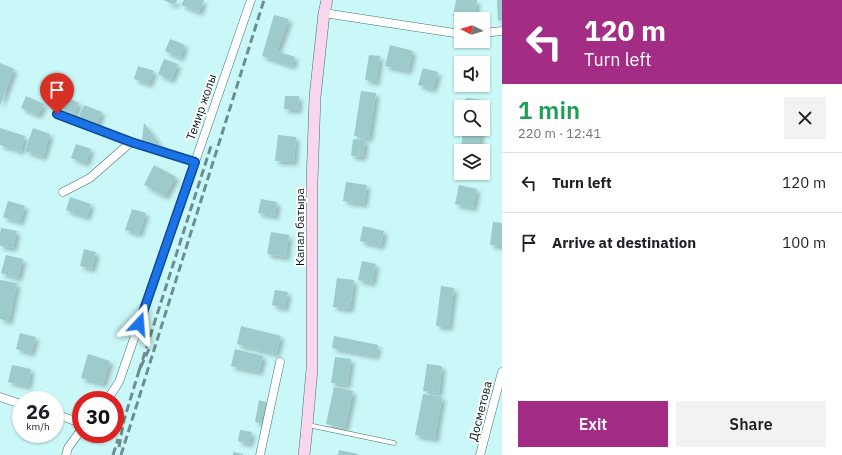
<!DOCTYPE html>
<meta charset="utf-8">
<style>
body{margin:0;font-family:"IBM Plex Sans",sans-serif;background:#f2f2f2;color:#202124;height:100vh;display:flex;flex-direction:column;font-size:15px;white-space:nowrap}
*{box-sizing:border-box;margin:0}
p{font-size:13px;color:#757577}
.icon{flex:none;width:22px;height:22px;fill:none;stroke:currentColor;stroke-width:2;stroke-linecap:round;stroke-linejoin:round}
.map{position:relative;flex:1;overflow:hidden}
.details{display:flex;flex-direction:column;background:#fff;width:340px}
.details>*{flex:none}
.top-card{background:#a32c84;color:#fff;overflow:hidden}
.needle{width:26px;rotate:275deg}
.controls{position:absolute;left:454px;top:12px;display:grid;gap:8px}
.controls a{display:grid;place-items:center;width:36px;height:36px;border-radius:0px;background:#fff;box-shadow:0 1px 3px #0004;font-size:20px}
.speed{position:absolute;left:12px;top:391px;display:flex;gap:8px;font-size:20px;font-weight:700;text-align:center}
.speed>*{display:grid;place-content:center;width:52px;height:52px;border-radius:50%;background:#fff;box-shadow:0 1px 3px #0004;line-height:1}
.speed small{font-size:10px;font-weight:400}
.speed .limit{border:6px solid #d22;background:#fff;color:#111}
.pin{position:absolute;display:grid;place-items:center;width:34px;height:34px;color:#fff;margin:-41px -17px;border-radius:50% 50% 50% 0;rotate:-45deg;box-shadow:0 0 4px #0007}
.pin .icon{rotate:45deg}
.me{position:absolute;width:44px;margin:-22px;rotate:19deg;stroke-linejoin:round;filter:drop-shadow(0 0 3px #0008)}
.turn{display:flex;align-items:center;gap:14px;height:84px;padding:0 16px;font-size:18px}
.turn .icon{width:52px;height:52px;stroke-width:2.5}
.turn b{display:block;font-size:28px;line-height:34px}
.round{display:grid;place-items:center;flex:none;width:42px;height:42px;border-radius:0px;background:#f2f2f2}
.headline{display:flex;align-items:center;justify-content:space-between;height:68px;padding:0 16px}
h1{font-size:24px;font-weight:600;line-height:30px;color:#1e9e55}
.primary-button{display:flex;gap:8px;margin-top:auto;padding:8px 16px}
.primary-button a{flex:1;height:46px;border-radius:0px;background:#a32c84;color:#fff;font-size:16px;font-weight:600;line-height:46px;text-align:center}
.primary-button a+a{background:#f2f2f2;color:#202124}
ul{padding:0;list-style:none}
li{display:flex;align-items:center;gap:12px;height:60px;padding:0 16px;border-top:1px solid #e0e0e0}
li div{flex:1}
li b{display:block;font-size:15px}
li em{font-style:normal}
main{display:flex;flex:1;min-height:0}
.map>svg:first-child{display:block}
.building{fill:#9dcaca;filter:url(#shadow)}
.lines{fill:none;stroke-linecap:round;stroke-linejoin:round}
.lane-casing{stroke:#487273;stroke-width:5}
.street-casing{stroke:#487273;stroke-width:9}
.secondary-casing{stroke:#487273;stroke-width:12}
.lane{stroke:#fff;stroke-width:4}
.street{stroke:#fff;stroke-width:8}
.secondary{stroke:#f8d6ed;stroke-width:11}
.rail{stroke:#6d8e8e;stroke-width:3;stroke-dasharray:8 4;stroke-linecap:butt}
.route-casing{stroke:#114b97;stroke-width:10}
.route{stroke:#1a73e8;stroke-width:7}
.labels{text-anchor:middle;dominant-baseline:central;stroke-width:4;stroke-linejoin:round;paint-order:stroke}
.street-label{font-size:12px;fill:#061717;stroke:#fff}
</style>
<main>
<div class="map">
<svg width="502" height="455" viewBox="0 0 502 455">
<defs>
<filter id="shadow"><feDropShadow dx="3.5" dy="3.5" stdDeviation="2" flood-color="#0004"/></filter>
</defs>
<rect width="100%" height="100%" fill="#caf8f8"/>
<path class="building" d="M163 0H177L175 5Z
M184 0H204L199 12 181 5Z
M456 0H477L474 19 453 16Z
M497 0H502V20L498 21Z
M274 15 289 19 277 51 295 57 292 66 262 56Z
M170 39 185 45 180 58 165 51Z
M390 45 413 51 408 71 385 66Z
M369 55 380 56 376 82 365 80Z
M164 59 178 64 171 80 158 74Z
M0 63 14 69 0 106Z
M138 66 154 71 149 84 134 79Z
M423 68 438 72 433 89 418 85Z
M361 91 376 93 369 138 354 136Z
M61 95 79 103 74 114 56 106Z
M26 96 44 104 38 115 21 108Z
M285 96H299L298 110 284 109Z
M466 98 484 100 483 107H465Z
M84 105 102 112 96 126 78 118Z
M144 123 161 146 142 140Z
M0 128 25 136 21 151 0 145Z
M33 128 50 134 43 157 25 151Z
M463 129H481L479 150 461 149Z
M278 135 296 137 294 162 275 161Z
M353 139 365 140 363 157 351 156Z
M76 144 91 149 86 163 71 158Z
M154 165 176 177 165 196 144 185Z
M346 182 367 185 364 204 343 201Z
M459 185 477 189 473 208 455 204Z
M70 197 91 204 87 217 66 210Z
M261 199 277 202 275 216 258 213Z
M8 201 25 206 20 222 3 217Z
M132 209 146 213 139 234 125 230Z
M493 222 502 223V246L490 245Z
M363 226 384 231 381 246 360 241Z
M1 228 17 231 13 248 0 246V234Z
M271 232 289 235 286 257 267 254Z
M84 249 96 252 92 269 80 266Z
M6 255 23 259 18 278 1 273Z
M362 261 376 264 372 283 358 280Z
M337 278 354 280 350 309 333 307Z
M0 280 17 283 9 321 0 319Z
M441 286 454 288 449 327 436 326Z
M275 290 288 292 285 308 272 305Z
M241 326 281 336 276 354 237 344Z
M20 333 36 337 31 353 16 349Z
M334 336 378 345 376 356 332 348Z
M235 349 263 356 259 372 231 366Z
M88 354 110 361 103 384 81 378Z
M335 357 351 359 347 385 331 383Z
M427 364 442 366 439 393 423 391Z
M12 365 31 369 28 386 8 382Z
M334 387 353 391 345 428 326 424Z
M423 394 442 397 435 439 415 435Z
M259 400 269 403 265 424 255 422Z
M240 430 252 432 249 444 238 441Z
M339 450 358 454V455H338Z
M233 452 243 454V455H233Z"/>
<g class="lines">
<defs>
<path id="lane" d="M308 425 394 443"/>
<path id="street" d="M324 13 461 34
M483 33 502 31
M57 114 131 142 195 162
M63 192 90 178 131 142
M0 397 21 404
M107 400 119 382 251 0
M55 414 81 423
M66 455 68 448 81 430
M260 455 280 362
M480 455 502 372"/>
<path id="secondary" d="M304 455 306 437 312 369V182L315 97 324 13 327 0"/>
</defs>
<use href="#lane" class="lane-casing"/>
<use href="#street" class="street-casing"/>
<use href="#secondary" class="secondary-casing"/>
<use href="#lane" class="lane"/>
<use href="#street" class="street"/>
<use href="#secondary" class="secondary"/>
<path class="rail" d="M149 349 139 371 212 143
M119 447 124 420 139 371
M113 455 118 439
M121 455 264 0"/>
</g>
<g class="lines">
<defs>
<path id="route" d="M57 114 131 142 195 162 139 324"/>
</defs>
<use href="#route" class="route-casing"/>
<use href="#route" class="route"/>
</g>
<g class="labels">
<g class="street-label">
<text transform="translate(201 107) rotate(-71)">Темир жолы</text>
<text transform="translate(299 227) rotate(-90)">Капал батыра</text>
<text transform="translate(480 411) rotate(-76)">Досметова</text>
</g>
</g>
</svg>
<div class="controls">
<a><svg class="needle" viewBox="-14 -14 28 28"><path d="M0-13l5 13h-10z" fill="#e53935"/><path d="M0 13l5-13h-10z" fill="#757577"/></svg></a>
<a><svg class="icon" aria-label="sound" viewBox="0 0 24 24"><path d="M4 9h4l5-4v14l-5-4H4zM17 9q2 3 0 6"/></svg></a>
<a><svg class="icon" aria-label="search" viewBox="0 0 24 24"><circle cx="10" cy="10" r="6"/><path d="M15 15l6 6"/></svg></a>
<a><svg class="icon" aria-label="layers" viewBox="0 0 24 24"><path d="M12 4l9 5-9 5-9-5zM3 14l9 5 9-5"/></svg></a>
</div>
<div class="speed"><div>26<small>km/h</small></div><div class="limit">30</div></div>
<div class="pin" style="left:57px;top:114px;background:#d93025"><svg class="icon" aria-label="arrive" viewBox="0 0 24 24"><path d="M6 21V4h12l-3 4 3 4H6"/></svg></div>
<svg class="me" style="left:139px;top:324px" viewBox="-20 -20 40 40"><path d="M0-17L14 15 0 8-14 15z" fill="#1a73e8" stroke="#fff" stroke-width="4"/></svg>
</div>
<section class="details">
<div class="top-card">
<div class="turn"><svg class="icon" aria-label="left" viewBox="0 0 24 24"><path d="M17 20v-9H6M10 6l-5 5 5 5"/></svg><div><b>120 m</b>Turn left</div></div>
</div>
<div class="headline"><div><h1>1 min</h1><p>220 m · 12:41</p></div><a class="round"><svg class="icon" aria-label="close" viewBox="0 0 24 24"><path d="M6 6l12 12M18 6L6 18"/></svg></a></div>
<ul>
<li><svg class="icon" aria-label="left" viewBox="0 0 24 24"><path d="M17 20v-9H6M10 6l-5 5 5 5"/></svg><div><b>Turn left</b></div><em>120 m</em></li>
<li><svg class="icon" aria-label="arrive" viewBox="0 0 24 24"><path d="M6 21V4h12l-3 4 3 4H6"/></svg><div><b>Arrive at destination</b></div><em>100 m</em></li>
</ul>
<div class="primary-button"><a>Exit</a><a>Share</a></div>
</section>
</main>
